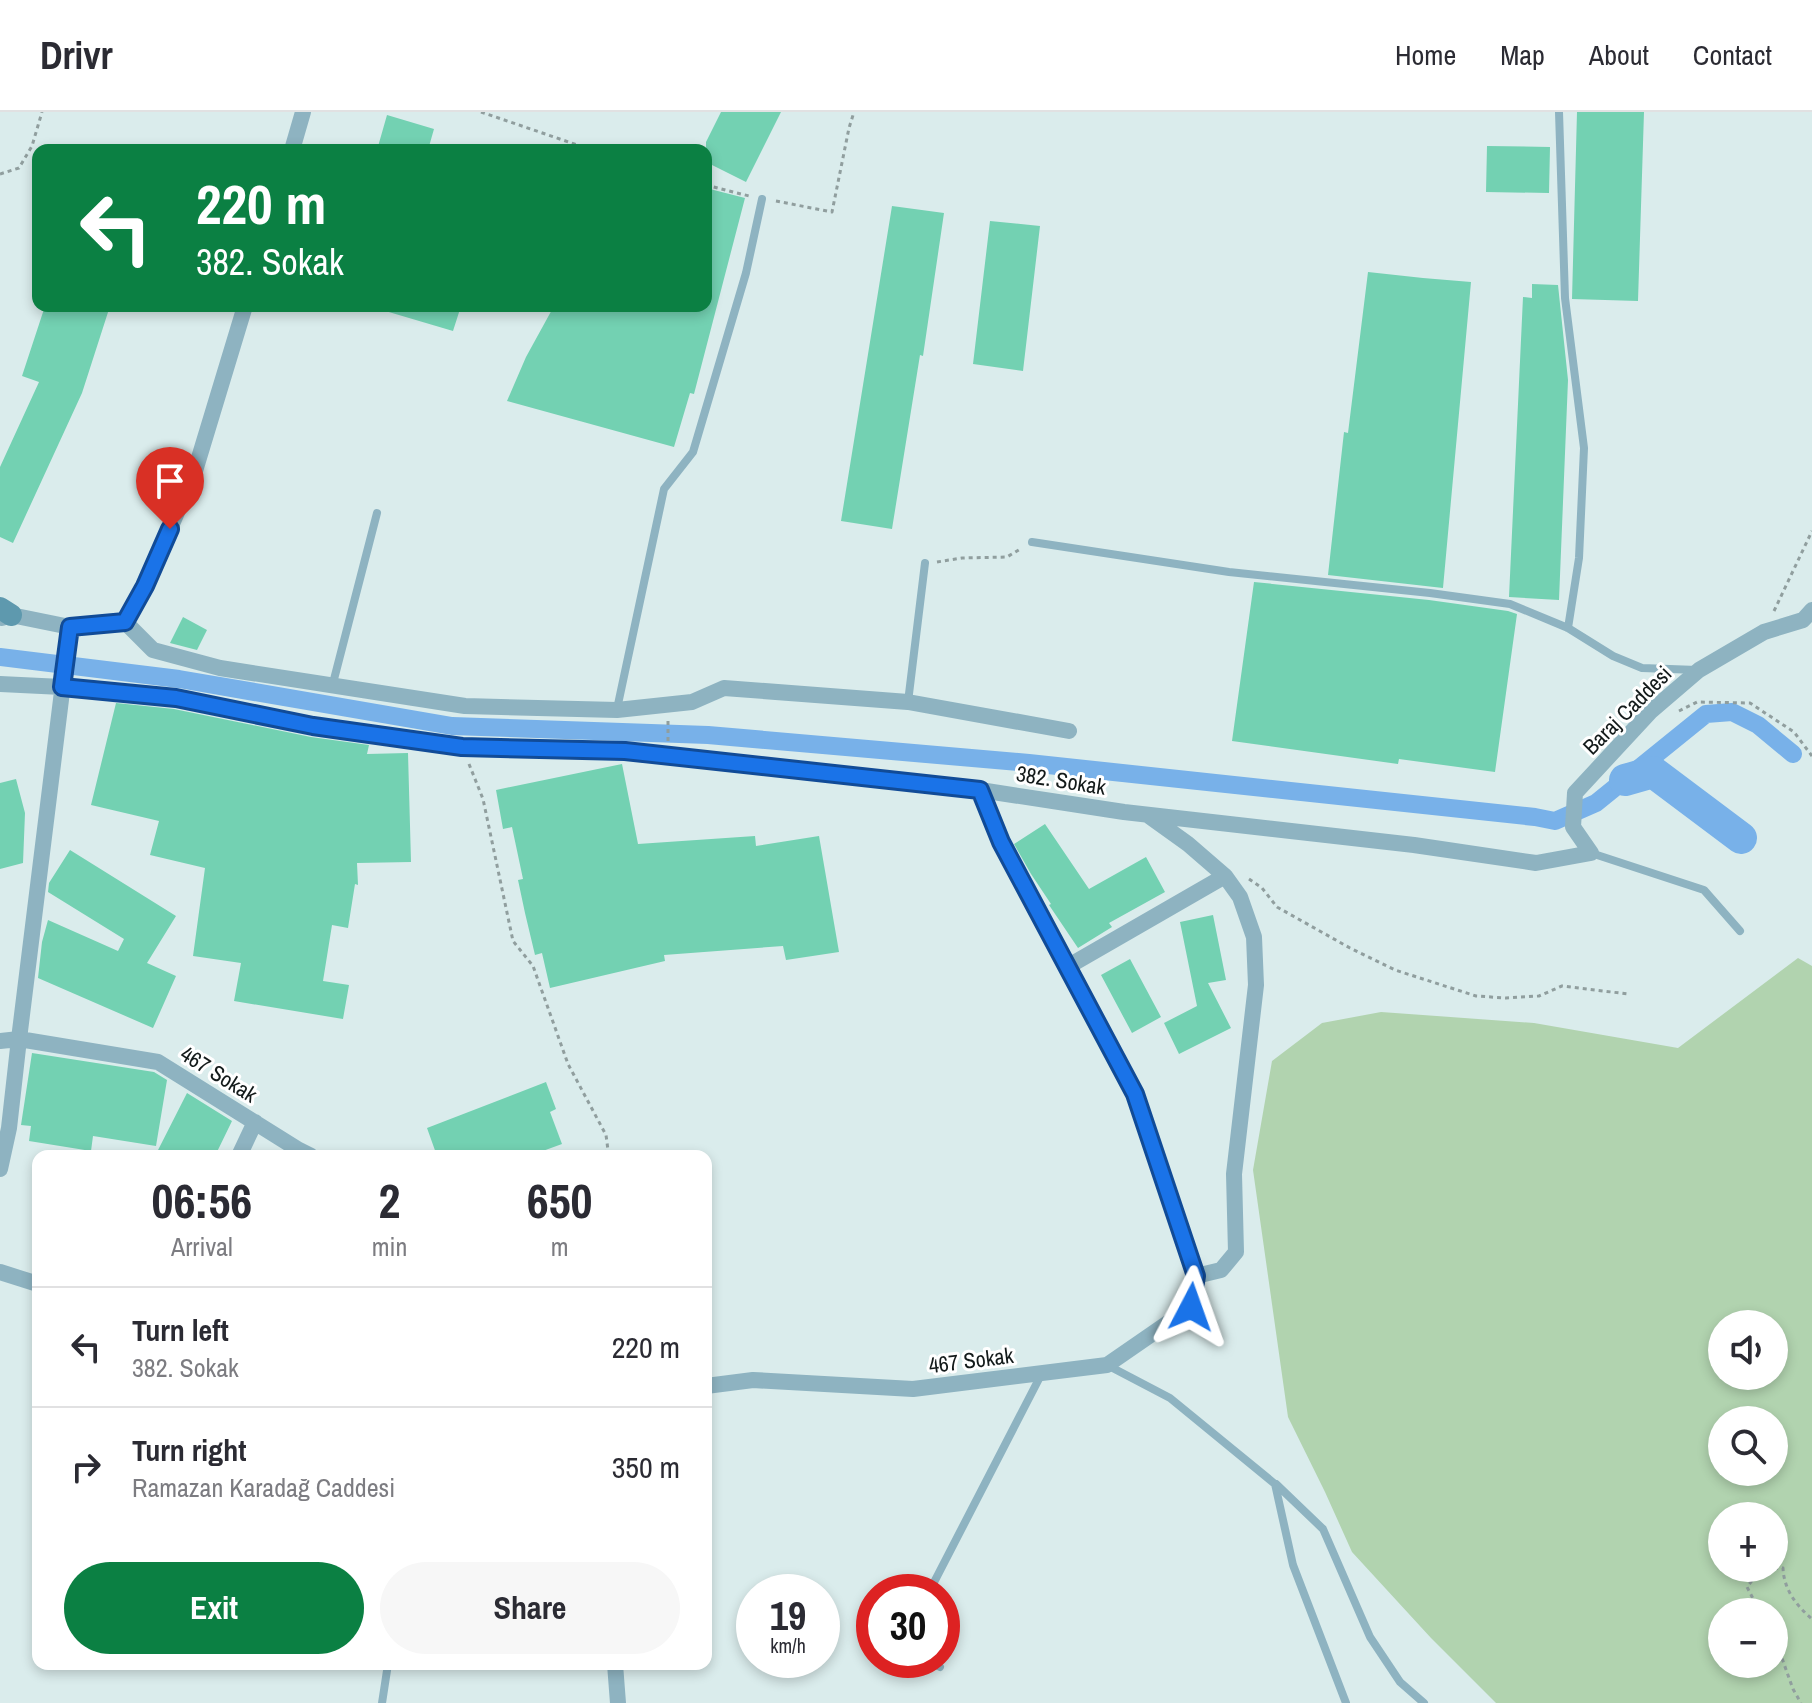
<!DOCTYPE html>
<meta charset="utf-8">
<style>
body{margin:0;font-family:"Archivo Narrow",sans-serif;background:#f7f7f7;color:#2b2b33;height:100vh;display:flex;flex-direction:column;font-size:30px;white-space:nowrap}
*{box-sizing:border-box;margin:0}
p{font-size:26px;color:#7c7c81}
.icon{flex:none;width:44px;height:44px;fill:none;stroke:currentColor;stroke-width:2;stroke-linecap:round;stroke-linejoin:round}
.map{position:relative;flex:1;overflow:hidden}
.details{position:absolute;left:32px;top:1038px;width:680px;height:520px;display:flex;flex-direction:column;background:#fff;border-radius:16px;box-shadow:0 4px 12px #0003}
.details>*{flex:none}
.top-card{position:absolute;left:32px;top:32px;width:680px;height:168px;border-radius:16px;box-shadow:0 4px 12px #0003;background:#0b8043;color:#fff;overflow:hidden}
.buttons{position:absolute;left:1708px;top:1198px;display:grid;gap:16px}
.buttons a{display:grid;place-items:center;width:80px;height:80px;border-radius:50%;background:#fff;box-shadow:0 4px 12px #0003;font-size:40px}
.speed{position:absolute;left:736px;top:1462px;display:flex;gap:16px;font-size:40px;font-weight:700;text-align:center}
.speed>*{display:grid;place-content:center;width:104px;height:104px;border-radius:50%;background:#fff;box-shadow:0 4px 12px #0003;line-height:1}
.speed small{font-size:20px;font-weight:400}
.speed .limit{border:12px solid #d22;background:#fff;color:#111}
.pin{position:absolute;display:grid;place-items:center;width:68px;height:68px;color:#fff;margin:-82px -34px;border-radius:50% 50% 50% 0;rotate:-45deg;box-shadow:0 0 8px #0007}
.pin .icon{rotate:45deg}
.me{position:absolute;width:88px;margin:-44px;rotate:4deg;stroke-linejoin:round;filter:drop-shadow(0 0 6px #0008)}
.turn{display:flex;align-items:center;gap:28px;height:168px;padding:0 32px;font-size:36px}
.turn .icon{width:104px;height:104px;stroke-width:2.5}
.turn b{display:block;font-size:56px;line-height:68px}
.eta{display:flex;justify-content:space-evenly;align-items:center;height:136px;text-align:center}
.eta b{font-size:48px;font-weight:700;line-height:56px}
.primary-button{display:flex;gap:16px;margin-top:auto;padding:16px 32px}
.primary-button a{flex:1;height:92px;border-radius:48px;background:#0b8043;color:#fff;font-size:32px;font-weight:700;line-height:92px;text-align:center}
.primary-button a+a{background:#f7f7f7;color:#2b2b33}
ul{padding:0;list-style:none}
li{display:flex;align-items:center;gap:24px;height:120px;padding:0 32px;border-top:2px solid #e1e1e2}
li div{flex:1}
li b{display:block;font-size:30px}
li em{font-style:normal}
header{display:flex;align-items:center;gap:48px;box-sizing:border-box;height:112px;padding:0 40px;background:#fff;border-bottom:2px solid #e1e1e2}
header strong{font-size:38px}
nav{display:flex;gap:44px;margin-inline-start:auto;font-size:28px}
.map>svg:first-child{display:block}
.green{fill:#b1d3af;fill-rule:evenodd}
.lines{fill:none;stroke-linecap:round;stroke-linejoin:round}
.canal{stroke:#78b1e9;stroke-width:18}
.river{stroke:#78b1e9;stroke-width:32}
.building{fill:#73d1b2}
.path{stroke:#909e9e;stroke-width:3;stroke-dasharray:4 4;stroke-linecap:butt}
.lane{stroke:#8eb3c1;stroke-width:8}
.street{stroke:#8eb3c1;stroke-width:16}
.secondary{stroke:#5e99ae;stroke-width:22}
.route-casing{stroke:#114b97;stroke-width:20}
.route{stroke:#1a73e8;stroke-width:14}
.labels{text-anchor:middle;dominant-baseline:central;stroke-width:6;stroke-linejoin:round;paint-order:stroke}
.street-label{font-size:22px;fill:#131a1a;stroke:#fff}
</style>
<header>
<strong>Drivr</strong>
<nav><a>Home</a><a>Map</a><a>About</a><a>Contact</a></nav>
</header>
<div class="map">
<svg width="1812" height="1591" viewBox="0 0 1812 1591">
<rect width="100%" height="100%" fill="#daecec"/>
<path class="green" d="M1798 846 1812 854V1591H1496L1431 1526 1352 1440 1325 1380 1288 1305 1253 1058 1272 949 1322 911 1381 900 1534 911 1678 936ZM1722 1212H1774V1264H1722ZM1722 1308H1774V1360H1722ZM1722 1404H1774V1456H1722ZM1722 1500H1774V1552H1722Z"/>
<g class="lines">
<path class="canal" d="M0 545 179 567 452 614 708 623 1029 651 1535 705 1555 709 1596 691 1706 602 1732 600 1758 613 1793 642"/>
<path class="river" d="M1625 668 1653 660 1741 726"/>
</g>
<path class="building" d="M721 0H781L746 70 706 50V30Z
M1577 0H1644L1638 189 1572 187Z
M387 3 434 17 428 38H377Z
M1487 34 1550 35 1549 81 1486 80Z
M706 76 745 86 694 282 690 281 674 335 507 289 526 245 554 194H706Z
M892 94 944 101 923 244 920 243 892 417 841 409Z
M990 109 1040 114 1023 259 973 252Z
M1368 160 1423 166 1471 170 1443 476 1328 463 1344 320 1348 321Z
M1532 172 1558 173 1568 268 1559 488 1509 485 1523 185 1532 186Z
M45 194H110L82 281 13 431 0 425V355L39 270 22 264Z
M382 194H461L453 219 382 198Z
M1254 470 1429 488 1508 499 1517 502 1495 660 1399 647 1398 652 1232 629Z
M183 505 207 518 197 538 170 531Z
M116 591 174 597 311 625 369 633 367 642 408 641 411 750 357 751 358 773 355 772 348 816 332 813 323 869 349 873 343 907 234 889 241 851 193 844 205 756 150 743 159 709 91 693Z
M622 652 638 732 755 724 756 734 819 724 839 840 786 848 783 834 664 843 665 849 550 876 542 841 535 843 525 801 518 768 523 767 512 715 503 717 496 678Z
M16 667 25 701 23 751 0 757V671Z
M1045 712 1089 777 1146 745 1165 780 1109 811 1112 815 1078 836 1049 793 1051 792 1031 762 1014 732Z
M70 738 176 804 147 851 176 864 153 916 38 866 42 830 48 808 118 839 124 827 48 780 49 771Z
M1213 803 1226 868 1208 871 1231 916 1179 942 1164 911 1197 894 1180 810Z
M1130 847 1161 905 1132 921 1101 863Z
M32 941 154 960 167 968 156 1034 93 1024 91 1039 29 1029 31 1014 21 1013Z
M546 970 556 997 550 1000 562 1032 529 1044H437L427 1016Z
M187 981 232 1009 215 1044H155Z"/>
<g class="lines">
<path class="path" d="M481 0 592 38
M0 62 19 56 32 34 42 0
M706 73 749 84
M776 89 832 100 849 16 854 0
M937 450 962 446 1007 445 1022 436
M1774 499 1812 419
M1679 599 1697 590 1750 591 1794 620 1812 644
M668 629V608
M469 652 483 687 513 829 533 854 568 952 606 1023 608 1038 601 1044
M1249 767 1262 776 1277 795 1350 836 1395 858 1476 884 1506 886 1539 884 1562 874 1628 882
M1760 1500 1747 1475 1761 1457 1783 1456C1784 1478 1796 1493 1812 1507
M1774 1524 1793 1577 1801 1591"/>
<path class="lane" d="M1559 0 1565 186 1584 336 1579 446 1568 516
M1032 430 1229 460 1430 481 1510 492 1568 516 1613 544 1642 556 1697 558
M332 575 377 401
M908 590 925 451
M617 597 664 377 693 340 746 161 762 87
M1591 741 1704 778 1740 819
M1107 1253 1170 1286 1275 1372 1293 1453 1346 1591
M1276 1372 1323 1417 1370 1525 1400 1570 1424 1591
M929 1480 1042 1261
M926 1548 940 1555
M382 1591 388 1552"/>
<path class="street" d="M292 38 303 0
M2 506 11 503 70 515 125 510
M125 510 153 538 220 556 465 594 617 598 692 590 724 576 908 590 1069 619
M125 510 145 474 195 359 245 194
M0 572 62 575 176 586 313 614 462 635 625 639 667 643 980 678 1124 700 1414 733 1536 751 1591 741 1573 715 1575 681 1650 600 1699 558 1764 520 1803 508 1812 498
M1149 704 1188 732 1225 764 1240 785 1254 825 1256 873 1234 1062 1236 1140 1221 1158 1196 1164
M1067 855 1225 764
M0 929 19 927 158 950 299 1038 311 1044
M239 1044 255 1010
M0 1057 9 1016 19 927 70 515
M0 1160 38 1172
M706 1274 753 1268 913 1277 1107 1253 1191 1195 1196 1164 1135 982 1001 730 980 678
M615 1552 618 1591"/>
<path class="secondary" d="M0 496 11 503"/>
</g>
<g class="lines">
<defs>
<path id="route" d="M170 417 145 474 125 510 70 515 62 575 176 586 313 614 462 635 625 639 980 678 1001 730 1135 982 1196 1164 1191 1195"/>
</defs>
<use href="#route" class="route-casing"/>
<use href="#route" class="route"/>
</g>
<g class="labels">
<g class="street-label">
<text transform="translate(1627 598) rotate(-45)">Baraj Caddesi</text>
<text transform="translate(1061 668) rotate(9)">382. Sokak</text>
<text transform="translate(219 962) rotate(32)">467 Sokak</text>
<text transform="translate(971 1248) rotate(-7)">467 Sokak</text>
</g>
</g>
</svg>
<div class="buttons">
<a><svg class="icon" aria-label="sound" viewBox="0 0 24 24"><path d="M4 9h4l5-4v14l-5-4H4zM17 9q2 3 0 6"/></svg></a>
<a><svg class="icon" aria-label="search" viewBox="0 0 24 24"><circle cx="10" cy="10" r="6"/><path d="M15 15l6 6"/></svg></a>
<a>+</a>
<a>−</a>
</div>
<div class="speed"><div>19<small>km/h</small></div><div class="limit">30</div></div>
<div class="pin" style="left:170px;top:417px;background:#d93025"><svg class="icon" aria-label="arrive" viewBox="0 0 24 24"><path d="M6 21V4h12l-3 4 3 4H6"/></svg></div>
<svg class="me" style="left:1191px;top:1195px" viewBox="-20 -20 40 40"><path d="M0-17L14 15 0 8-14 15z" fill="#1a73e8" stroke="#fff" stroke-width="4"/></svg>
<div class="top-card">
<div class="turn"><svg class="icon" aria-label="left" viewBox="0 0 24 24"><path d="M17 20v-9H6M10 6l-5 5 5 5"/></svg><div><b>220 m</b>382. Sokak</div></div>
</div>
<section class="details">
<div class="eta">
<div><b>06:56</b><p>Arrival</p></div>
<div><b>2</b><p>min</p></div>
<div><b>650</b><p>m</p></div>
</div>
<ul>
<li><svg class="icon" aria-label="left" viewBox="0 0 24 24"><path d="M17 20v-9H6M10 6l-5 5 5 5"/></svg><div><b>Turn left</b><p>382. Sokak</p></div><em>220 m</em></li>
<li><svg class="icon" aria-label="right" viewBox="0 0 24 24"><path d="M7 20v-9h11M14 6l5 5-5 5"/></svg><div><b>Turn right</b><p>Ramazan Karadağ Caddesi</p></div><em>350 m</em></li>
</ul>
<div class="primary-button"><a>Exit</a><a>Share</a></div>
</section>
</div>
